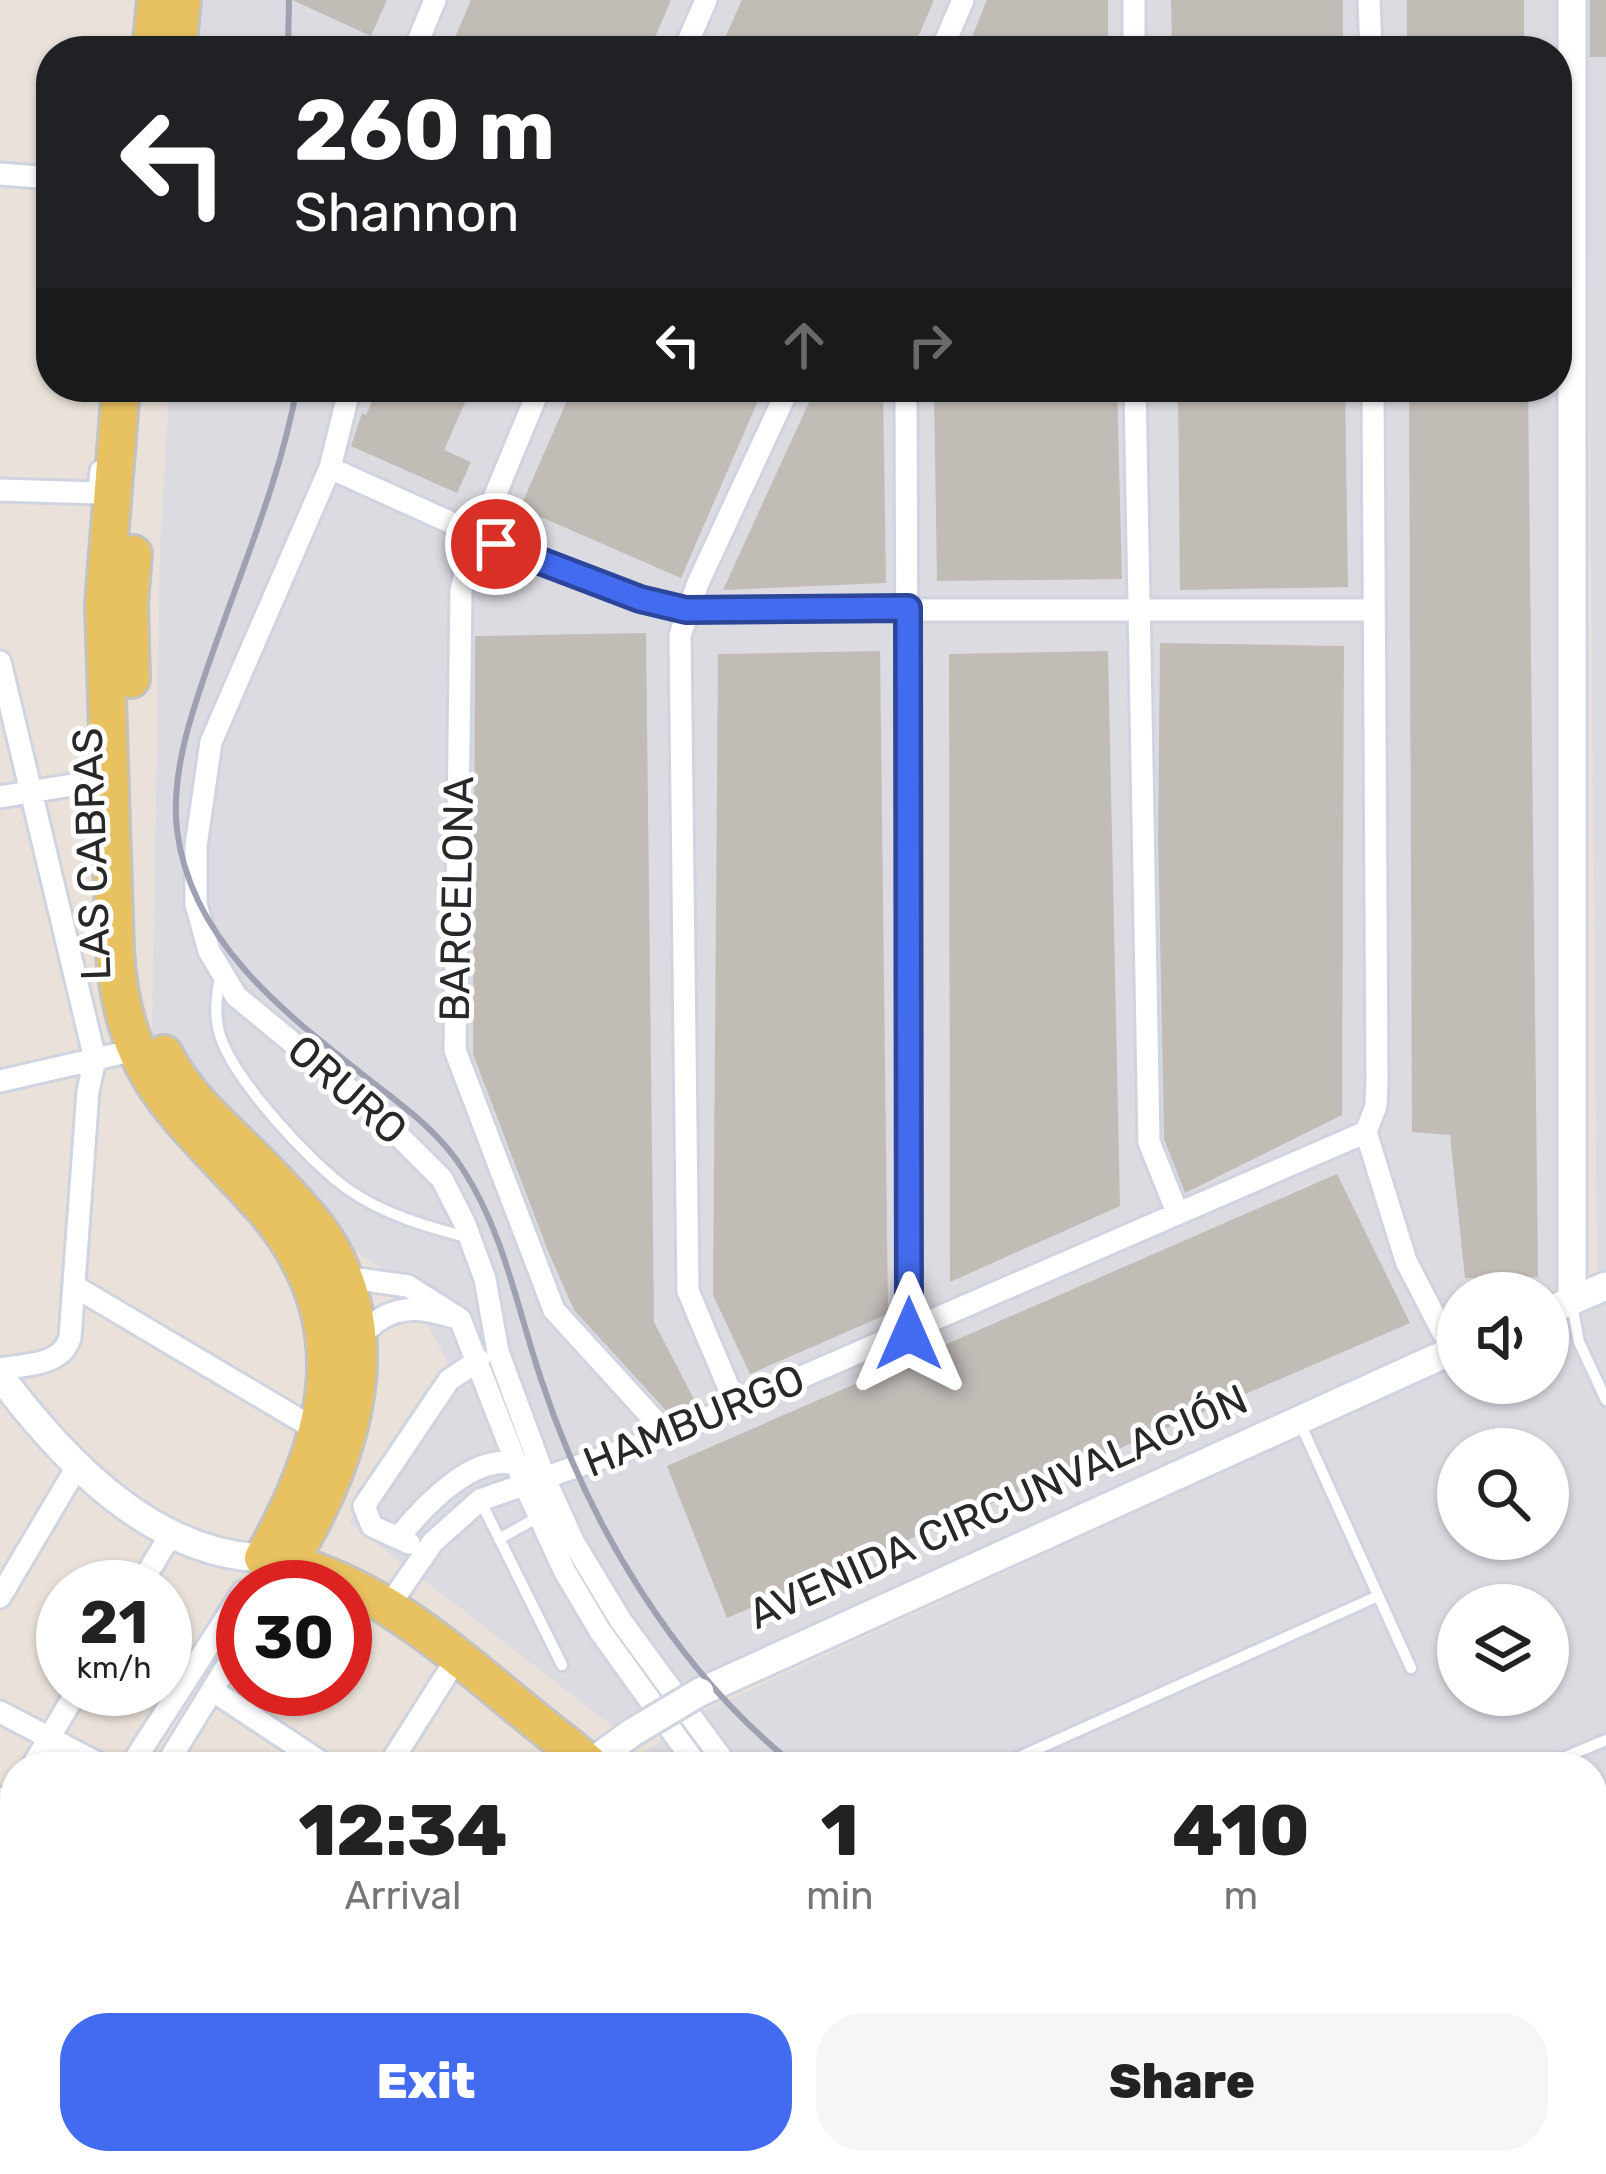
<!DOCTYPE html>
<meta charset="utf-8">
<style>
body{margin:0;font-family:Rubik,sans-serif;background:#f6f6f6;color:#222;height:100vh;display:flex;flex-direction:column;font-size:45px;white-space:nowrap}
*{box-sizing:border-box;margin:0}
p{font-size:39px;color:#767676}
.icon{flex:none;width:66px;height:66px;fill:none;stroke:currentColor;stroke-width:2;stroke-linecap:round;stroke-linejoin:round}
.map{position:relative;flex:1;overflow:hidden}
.drawer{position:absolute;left:0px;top:1752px;width:1608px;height:423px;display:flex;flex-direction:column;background:#fff;border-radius:48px 48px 0 0;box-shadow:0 3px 9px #0004}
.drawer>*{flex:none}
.hud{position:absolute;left:36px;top:36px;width:1536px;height:366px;border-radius:48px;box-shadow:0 3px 9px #0004;background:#202124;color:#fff;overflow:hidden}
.tools{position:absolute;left:1437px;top:1272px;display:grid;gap:24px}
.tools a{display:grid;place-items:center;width:132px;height:132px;border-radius:50%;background:#fff;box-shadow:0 3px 9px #0004;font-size:60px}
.speed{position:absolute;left:36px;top:1560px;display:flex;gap:24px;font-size:60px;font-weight:700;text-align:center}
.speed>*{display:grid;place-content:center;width:156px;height:156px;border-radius:50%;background:#fff;box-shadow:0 3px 9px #0004;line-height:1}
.speed small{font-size:30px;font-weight:400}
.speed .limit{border:18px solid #d22;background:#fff;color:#111}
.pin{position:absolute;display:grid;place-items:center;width:102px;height:102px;color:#fff;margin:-51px;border:6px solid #fff;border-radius:50%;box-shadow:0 3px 12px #0007}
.me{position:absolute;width:132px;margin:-66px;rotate:0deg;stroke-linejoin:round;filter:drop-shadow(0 0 9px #0008)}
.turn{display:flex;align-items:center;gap:42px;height:252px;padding:0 60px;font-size:54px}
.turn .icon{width:156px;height:156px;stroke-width:2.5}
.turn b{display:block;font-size:84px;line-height:102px}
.lanes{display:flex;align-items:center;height:114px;padding:0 60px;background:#0003;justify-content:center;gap:60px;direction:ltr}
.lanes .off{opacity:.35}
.eta{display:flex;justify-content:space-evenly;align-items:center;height:204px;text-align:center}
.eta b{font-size:72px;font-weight:800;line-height:84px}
.button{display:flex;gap:24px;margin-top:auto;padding:24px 60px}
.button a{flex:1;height:138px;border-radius:48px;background:#426bef;color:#fff;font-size:48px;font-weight:800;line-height:138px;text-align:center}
.button a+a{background:#f6f6f6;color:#222}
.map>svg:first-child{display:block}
.industrial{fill:#dcdbe2;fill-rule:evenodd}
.building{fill:#c2bcb7}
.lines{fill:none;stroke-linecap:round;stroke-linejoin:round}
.service-casing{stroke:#cfd4e0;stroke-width:16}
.minor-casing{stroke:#cfd4e0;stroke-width:27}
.tertiary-casing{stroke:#cfd4e0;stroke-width:33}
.primary-casing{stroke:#c3c3c3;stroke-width:42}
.service{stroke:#fff;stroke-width:10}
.minor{stroke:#fff;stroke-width:21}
.tertiary{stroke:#fff;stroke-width:27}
.primary{stroke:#e8c161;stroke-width:36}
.rail{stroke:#9da1b1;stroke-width:6}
.tertiary-bridge-casing{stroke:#cfd4e0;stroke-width:33;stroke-linecap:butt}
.tertiary-bridge{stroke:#fff;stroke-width:27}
.route-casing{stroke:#2b469b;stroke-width:30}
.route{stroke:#426bef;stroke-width:21}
.labels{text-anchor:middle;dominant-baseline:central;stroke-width:10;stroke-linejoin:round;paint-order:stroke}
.street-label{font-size:42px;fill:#282828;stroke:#fff}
</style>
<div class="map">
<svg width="1606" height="2174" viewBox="0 0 1606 2174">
<rect width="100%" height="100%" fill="#eae2da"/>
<path class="industrial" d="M190 0H1563L1566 1284 1547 1293H1458V1333L721 1668 616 1729 349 1522 448 1362 404 1284 209 1148 152 1039 160 554 169 387H1557V51H187Z
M1586 0H1606V1271L1597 1275Z
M1606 1298V2174H0V1934L15 1935V2160H1593V1767H623L702 1712 1458 1364V1383H1548V1324ZM1458 1449H1548V1539H1458ZM1458 1605H1548V1695H1458Z"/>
<path class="building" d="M292 0H387L371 36Z
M471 0H671L649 51H449Z
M742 0H934L912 51H719Z
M987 0H1108V51H966Z
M1171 0H1343V51H1172Z
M1407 0H1524V51H1407Z
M1590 0H1606V57H1590Z
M378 387H472L444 450 471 462 457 493 351 446 362 413 366 415Z
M573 387H764L681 578 520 508Z
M816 387H883L886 583 723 590Z
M934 387H1117L1122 579 937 581Z
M1178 387H1345L1348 587 1180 590Z
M1409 387H1528L1538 1277 1465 1278 1450 1135 1412 1132Z
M646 633 654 1322 697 1405 669 1414 574 1310 548 1251 473 1054 475 636Z
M1160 643 1344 646 1342 1115 1185 1193 1164 1139 1158 834Z
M880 651 888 1314 750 1374 713 1295 718 654Z
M1108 651 1120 1206 950 1282 949 654Z
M1337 1174 1410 1323 727 1618 667 1466Z"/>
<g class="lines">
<defs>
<path id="service" d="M220 976C217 994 214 1013 219 1032 231 1077 310 1163 349 1190 385 1215 428 1227 470 1238
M1572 1305 1579 1342 1606 1400
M1300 1423 1411 1668
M480 1500 562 1665
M499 1539 538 1517
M997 1767 1378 1596
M1541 1767 1606 1740
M0 1844 15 1845
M0 2096 15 2098
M1593 2103 1606 2098
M29 2160 37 2174
M92 2174 99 2160
M658 2174 675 2160
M776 2174 997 2173
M1169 2174V2160
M1407 2174 1419 2160"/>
<path id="minor" d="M1134 0V51
M1369 0 1371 51
M414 51 435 0
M684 51 706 0
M941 51 963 0
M0 174 51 178
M350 387 330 468 211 742 196 846V904L209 951 236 996 369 1106 442 1179 464 1222 485 1279 498 1352 545 1479 574 1543 621 1621 728 1767
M540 387 467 563 461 591 455 1050 554 1310 668 1435
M906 387 909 1333
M1135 387 1149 1142 1177 1212
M1373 387 1377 1081 1376 1106 1366 1132 1406 1261 1452 1350
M330 468 496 543 640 599 686 610H1374
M0 490 99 493 101 471
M0 662 95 1059 88 1091 70 1338C61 1366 27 1364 0 1369
M0 797 72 785
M0 1081 135 1050
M340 1281 344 1277 408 1286 460 1319 524 1483 565 1572 600 1631 698 1767
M74 1286 320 1432
M351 1336C363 1335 366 1330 376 1322 403 1302 430 1310 460 1319
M741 1404 728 1386 688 1291 680 635 698 583 789 387
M398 1538 372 1526 364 1506 449 1380 479 1360
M409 1543 398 1538C423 1507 479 1445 524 1467
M139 1587 171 1534
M0 1597 78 1465
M387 1608 433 1542 480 1500 668 1435 1366 1132
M215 1692 328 1767
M0 1712 105 1767
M32 1767 78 1689
M130 1767 243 1592
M165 1767 243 1640
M388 1767 457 1658
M0 1798 7 1801 15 1798"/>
<path id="tertiary" d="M1572 1301V0
M1548 1311 1606 1286
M0 1376C64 1461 152 1554 263 1558
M700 1692 1458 1348
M589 1764 633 1732"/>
<path id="primary" d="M151 51 156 0
M177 51 182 0
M121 387 104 604 115 951C122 1079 182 1117 260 1204 363 1319 331 1438 263 1558 383 1576 475 1676 568 1746L589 1764 586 1767
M131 679 129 602 133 554
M164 1054C188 1102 230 1133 266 1171 286 1192 311 1217 326 1241 385 1338 354 1446 303 1538
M0 1909 15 1910"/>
</defs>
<use href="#service" class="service-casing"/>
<use href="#minor" class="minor-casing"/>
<use href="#tertiary" class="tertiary-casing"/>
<use href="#primary" class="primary-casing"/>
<use href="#service" class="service"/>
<use href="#minor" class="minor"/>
<use href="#tertiary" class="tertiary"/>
<use href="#primary" class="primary"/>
<path class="rail" d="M288 51 289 0
M297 387C281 476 245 560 215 646 195 703 170 769 177 830 191 943 287 1015 371 1081 404 1107 439 1132 462 1168 504 1232 517 1308 541 1379 589 1526 676 1671 797 1767
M1593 1937 1606 1933"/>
<defs>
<path id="tertiary-bridge" d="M633 1732 700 1692"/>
</defs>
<use href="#tertiary-bridge" class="tertiary-bridge-casing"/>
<use href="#tertiary-bridge" class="tertiary-bridge"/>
</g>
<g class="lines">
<defs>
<path id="route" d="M496 544 640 599 686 610 908 608 909 1334"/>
</defs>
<use href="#route" class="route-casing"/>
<use href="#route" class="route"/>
</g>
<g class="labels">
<g class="street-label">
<text transform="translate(92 854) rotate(-92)">LAS CABRAS</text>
<text transform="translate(457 899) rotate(-89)">BARCELONA</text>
<text transform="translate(347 1090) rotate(41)">ORURO</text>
<text transform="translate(694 1421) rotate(-22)">HAMBURGO</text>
<text transform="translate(998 1507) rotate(-24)">AVENIDA CIRCUNVALACIÓN</text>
</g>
</g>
</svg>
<div class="tools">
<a><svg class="icon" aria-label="sound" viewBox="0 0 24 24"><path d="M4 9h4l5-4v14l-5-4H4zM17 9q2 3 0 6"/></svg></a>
<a><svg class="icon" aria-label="search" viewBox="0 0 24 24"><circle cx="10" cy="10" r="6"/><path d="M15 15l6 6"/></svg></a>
<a><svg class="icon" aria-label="layers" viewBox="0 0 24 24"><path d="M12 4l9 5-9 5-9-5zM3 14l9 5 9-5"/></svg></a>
</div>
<div class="speed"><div>21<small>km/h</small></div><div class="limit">30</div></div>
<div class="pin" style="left:496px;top:544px;background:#d93025"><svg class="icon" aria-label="arrive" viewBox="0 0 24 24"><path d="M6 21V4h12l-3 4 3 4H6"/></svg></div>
<svg class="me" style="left:909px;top:1334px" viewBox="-20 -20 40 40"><path d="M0-17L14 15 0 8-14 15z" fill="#426bef" stroke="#fff" stroke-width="4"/></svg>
<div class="hud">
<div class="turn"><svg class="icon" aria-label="left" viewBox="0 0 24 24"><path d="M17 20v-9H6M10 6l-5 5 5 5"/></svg><div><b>260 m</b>Shannon</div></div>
<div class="lanes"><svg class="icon" aria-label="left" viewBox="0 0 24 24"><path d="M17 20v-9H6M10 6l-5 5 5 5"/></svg><svg class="icon off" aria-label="ahead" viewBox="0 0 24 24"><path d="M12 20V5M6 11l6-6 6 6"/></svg><svg class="icon off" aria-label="right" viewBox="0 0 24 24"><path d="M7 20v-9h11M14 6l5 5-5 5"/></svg></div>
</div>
<section class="drawer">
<div class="eta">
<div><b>12:34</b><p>Arrival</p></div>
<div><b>1</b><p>min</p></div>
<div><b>410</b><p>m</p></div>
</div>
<div class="button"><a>Exit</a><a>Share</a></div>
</section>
</div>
